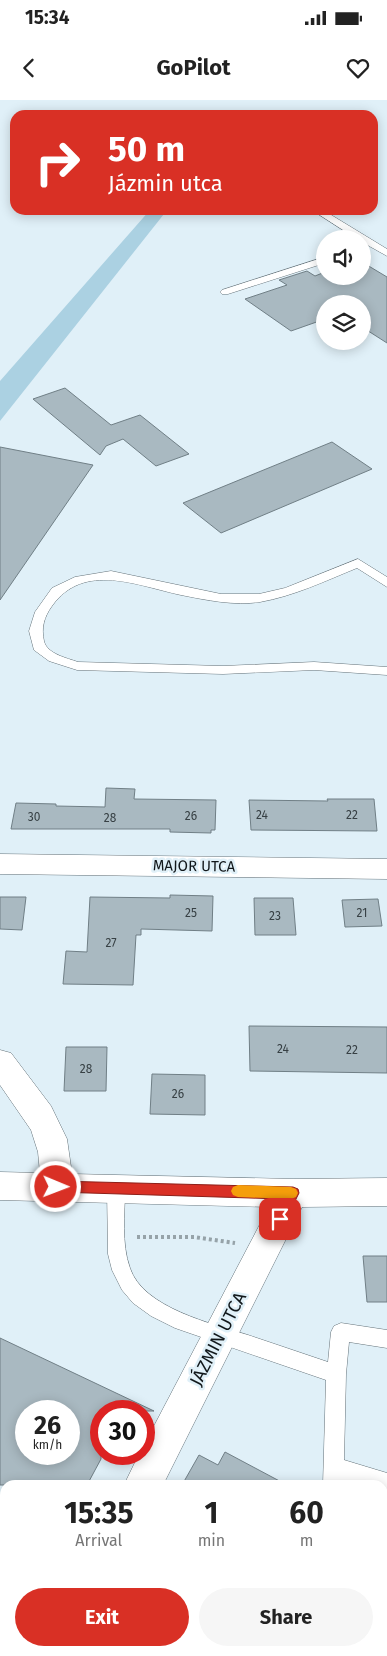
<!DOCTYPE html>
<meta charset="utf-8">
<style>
body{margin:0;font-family:"Fira Sans",sans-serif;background:#f6f6f6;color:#222;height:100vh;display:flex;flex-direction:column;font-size:19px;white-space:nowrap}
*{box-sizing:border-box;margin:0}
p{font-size:16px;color:#767676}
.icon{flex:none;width:28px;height:28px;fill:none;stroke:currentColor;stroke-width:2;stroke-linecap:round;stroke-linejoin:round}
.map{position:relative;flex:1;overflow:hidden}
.panel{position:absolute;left:0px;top:1380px;width:388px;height:176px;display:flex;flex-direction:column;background:#fff;border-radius:15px 15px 0 0;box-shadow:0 2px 12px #0003}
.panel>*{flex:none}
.banner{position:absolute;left:10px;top:10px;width:368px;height:105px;border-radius:15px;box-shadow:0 2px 12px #0003;background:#d93025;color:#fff;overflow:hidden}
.tools{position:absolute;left:316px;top:130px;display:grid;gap:10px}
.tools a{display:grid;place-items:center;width:55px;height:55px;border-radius:50%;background:#fff;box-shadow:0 2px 12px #0003;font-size:25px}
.speed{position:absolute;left:15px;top:1300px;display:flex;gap:10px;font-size:25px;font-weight:700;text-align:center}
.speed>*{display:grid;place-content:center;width:65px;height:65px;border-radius:50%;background:#fff;box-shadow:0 2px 12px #0003;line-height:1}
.speed small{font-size:12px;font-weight:400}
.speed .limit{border:8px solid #d22;background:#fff;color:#111}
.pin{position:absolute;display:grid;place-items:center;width:42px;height:42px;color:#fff;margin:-21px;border-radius:10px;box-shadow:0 2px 8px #0006}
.me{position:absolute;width:55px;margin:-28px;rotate:91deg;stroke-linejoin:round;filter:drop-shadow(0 0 4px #0008)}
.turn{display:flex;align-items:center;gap:18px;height:105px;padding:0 15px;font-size:22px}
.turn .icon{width:65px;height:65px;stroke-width:2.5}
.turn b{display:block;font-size:35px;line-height:42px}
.eta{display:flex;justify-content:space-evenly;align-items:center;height:85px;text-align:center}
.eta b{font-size:30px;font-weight:700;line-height:35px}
.button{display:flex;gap:10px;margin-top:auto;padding:10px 15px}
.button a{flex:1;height:58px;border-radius:30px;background:#d93025;color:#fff;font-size:20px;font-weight:700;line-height:58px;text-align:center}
.button a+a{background:#f6f6f6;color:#222}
.status{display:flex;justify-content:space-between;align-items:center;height:35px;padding:0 25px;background:#fff;direction:ltr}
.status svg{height:14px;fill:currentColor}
header{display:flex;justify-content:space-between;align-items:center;height:65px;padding:0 15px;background:#fff;font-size:22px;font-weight:700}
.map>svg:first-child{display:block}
.green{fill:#abd1e2}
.building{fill:#a9b9c1;stroke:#707f86;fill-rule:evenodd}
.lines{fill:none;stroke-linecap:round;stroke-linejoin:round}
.lane-casing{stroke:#647279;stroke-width:1}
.street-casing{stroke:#647279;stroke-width:1}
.path{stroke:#96a3a9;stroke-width:4;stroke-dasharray:3 3;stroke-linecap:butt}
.lane{fill:#fff;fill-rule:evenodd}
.street{fill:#fff;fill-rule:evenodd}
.route{fill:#d93025;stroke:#8d1f18}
.slow{fill:#f59e0b}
.labels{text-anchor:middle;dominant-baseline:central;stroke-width:5;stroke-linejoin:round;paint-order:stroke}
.number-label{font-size:12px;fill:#374044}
.street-label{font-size:15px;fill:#11171a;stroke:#e0f0f8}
.near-street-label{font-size:18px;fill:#11171a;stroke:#e0f0f8}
</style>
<div class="status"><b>15:34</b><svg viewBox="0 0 49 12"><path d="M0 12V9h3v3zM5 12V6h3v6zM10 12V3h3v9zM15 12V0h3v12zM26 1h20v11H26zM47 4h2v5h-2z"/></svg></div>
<header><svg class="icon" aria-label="back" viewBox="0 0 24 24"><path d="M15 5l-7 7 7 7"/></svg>GoPilot<svg class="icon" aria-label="heart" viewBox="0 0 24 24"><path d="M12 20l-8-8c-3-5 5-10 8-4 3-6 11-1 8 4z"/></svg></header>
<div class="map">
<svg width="387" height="1556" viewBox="0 0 387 1556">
<rect width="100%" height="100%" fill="#e0f0f8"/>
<path class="green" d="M150 110H176L164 114 0 321V281Z"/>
<path class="building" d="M362 162 387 177V243L362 227V204H325V219L291 231 245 199 287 185 279 180 307 171 315 176 325 172V176H362Z
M65 288 111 325 140 315 189 354 156 366 123 339 106 346 100 355 33 299Z
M332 342 372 369 221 433 183 403Z
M0 347 93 365 0 500Z
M106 688 135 689 134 699 216 700 215 730H211V733L170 732V729H11L16 703 56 704V706L105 707Z
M327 699H374L377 731 251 730 249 700 328 701Z
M170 795 213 796 212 831 141 829V835H136L133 885 63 884 66 851 87 852 90 797 170 798Z
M0 797H26L22 830 0 829Z
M254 798H293L296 835H255Z
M378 799 382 826 345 827 342 800Z
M249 926 387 927V973L250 971Z
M66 947H107L106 991H64Z
M152 974 205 975V1015L150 1014Z
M363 1156H387V1202H367Z
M0 1238 154 1311H101V1359L87 1385H0ZM26 1311H69V1354H26Z
M225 1352 287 1385H182L199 1355 218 1365Z"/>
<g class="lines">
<defs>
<path id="lane" d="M312 110H323L387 149V156L362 142V139H357Z
M325 157V163L228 194H222L220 192 222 190Z
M358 459 387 477V487L357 468C325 481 294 496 260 502 235 506 206 500 181 495 138 486 84 461 52 506 44 517 41 528 44 541 47 554 67 558 78 562L223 566 314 562 387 567V575L314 570 223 574 77 570 49 561 34 550 29 531 35 512 52 488 75 477 111 471 221 494H259L285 488Z
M116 1080 122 1083 125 1088C125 1114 121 1143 130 1168 143 1208 213 1224 248 1235 275 1244 301 1253 328 1262L331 1232 334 1226 341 1223 387 1230V1248L349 1242 346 1274 344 1360 387 1373V1393L382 1392V1385H360L343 1380V1385H323L326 1280 175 1228 151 1216 133 1203 122 1190 112 1170 108 1154 107 1088 110 1083Z
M382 1473 387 1474V1496L382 1494Z
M122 1551H144L142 1556H120Z"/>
<path id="street" d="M0 754 387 759V779L0 774Z
M0 950 11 953 51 1006 67 1039 72 1074 293 1079 387 1078V1106L302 1107 163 1385H124L139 1354H144V1345L269 1107 0 1100V1072L40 1073 38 1052 31 1030 0 985Z
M35 1551H75L73 1556H33Z"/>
</defs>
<use href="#lane" class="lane-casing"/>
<use href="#street" class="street-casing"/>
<path class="path" d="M137 1137H194L235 1143"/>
<use href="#lane" class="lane"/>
<use href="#street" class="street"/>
</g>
<path class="route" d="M56 1081 293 1087 298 1089 299 1093 284 1123 280 1125 275 1123 273 1119 283 1099 56 1092 51 1091 49 1087 51 1083Z"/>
<path class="slow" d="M238 1085 291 1087 296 1089 298 1093 296 1097 291 1099 238 1097 233 1095 231 1091 233 1087Z"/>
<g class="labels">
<g class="number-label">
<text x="262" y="715">24</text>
<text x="352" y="715">22</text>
<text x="191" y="716">26</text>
<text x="34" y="717">30</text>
<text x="110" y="718">28</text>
<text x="191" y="813">25</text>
<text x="362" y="813">21</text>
<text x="275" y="816">23</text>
<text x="111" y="843">27</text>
<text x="283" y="949">24</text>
<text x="352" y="950">22</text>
<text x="86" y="969">28</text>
<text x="178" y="994">26</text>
</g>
<g class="street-label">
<text transform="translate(194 766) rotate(1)">MAJOR UTCA</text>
</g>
<g class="near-street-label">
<text transform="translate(218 1239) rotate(-63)">JÁZMIN UTCA</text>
</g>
</g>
</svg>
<div class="tools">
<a><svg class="icon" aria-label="sound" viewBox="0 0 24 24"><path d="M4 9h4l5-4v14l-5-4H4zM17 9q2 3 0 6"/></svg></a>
<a><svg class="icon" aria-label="layers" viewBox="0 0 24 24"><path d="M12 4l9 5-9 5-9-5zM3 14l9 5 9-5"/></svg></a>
</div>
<div class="speed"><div>26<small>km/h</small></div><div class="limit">30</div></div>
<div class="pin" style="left:280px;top:1119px;background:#d93025"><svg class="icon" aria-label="arrive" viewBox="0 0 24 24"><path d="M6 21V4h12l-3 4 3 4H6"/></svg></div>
<svg class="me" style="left:56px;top:1087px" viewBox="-20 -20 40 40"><circle r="17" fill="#d93025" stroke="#fff" stroke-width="3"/><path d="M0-11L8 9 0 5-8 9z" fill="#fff"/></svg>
<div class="banner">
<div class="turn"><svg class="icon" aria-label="right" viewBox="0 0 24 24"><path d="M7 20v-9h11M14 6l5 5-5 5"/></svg><div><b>50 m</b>Jázmin utca</div></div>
</div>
<section class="panel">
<div class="eta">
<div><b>15:35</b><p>Arrival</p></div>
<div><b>1</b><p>min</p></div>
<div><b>60</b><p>m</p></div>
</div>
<div class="button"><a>Exit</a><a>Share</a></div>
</section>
</div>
